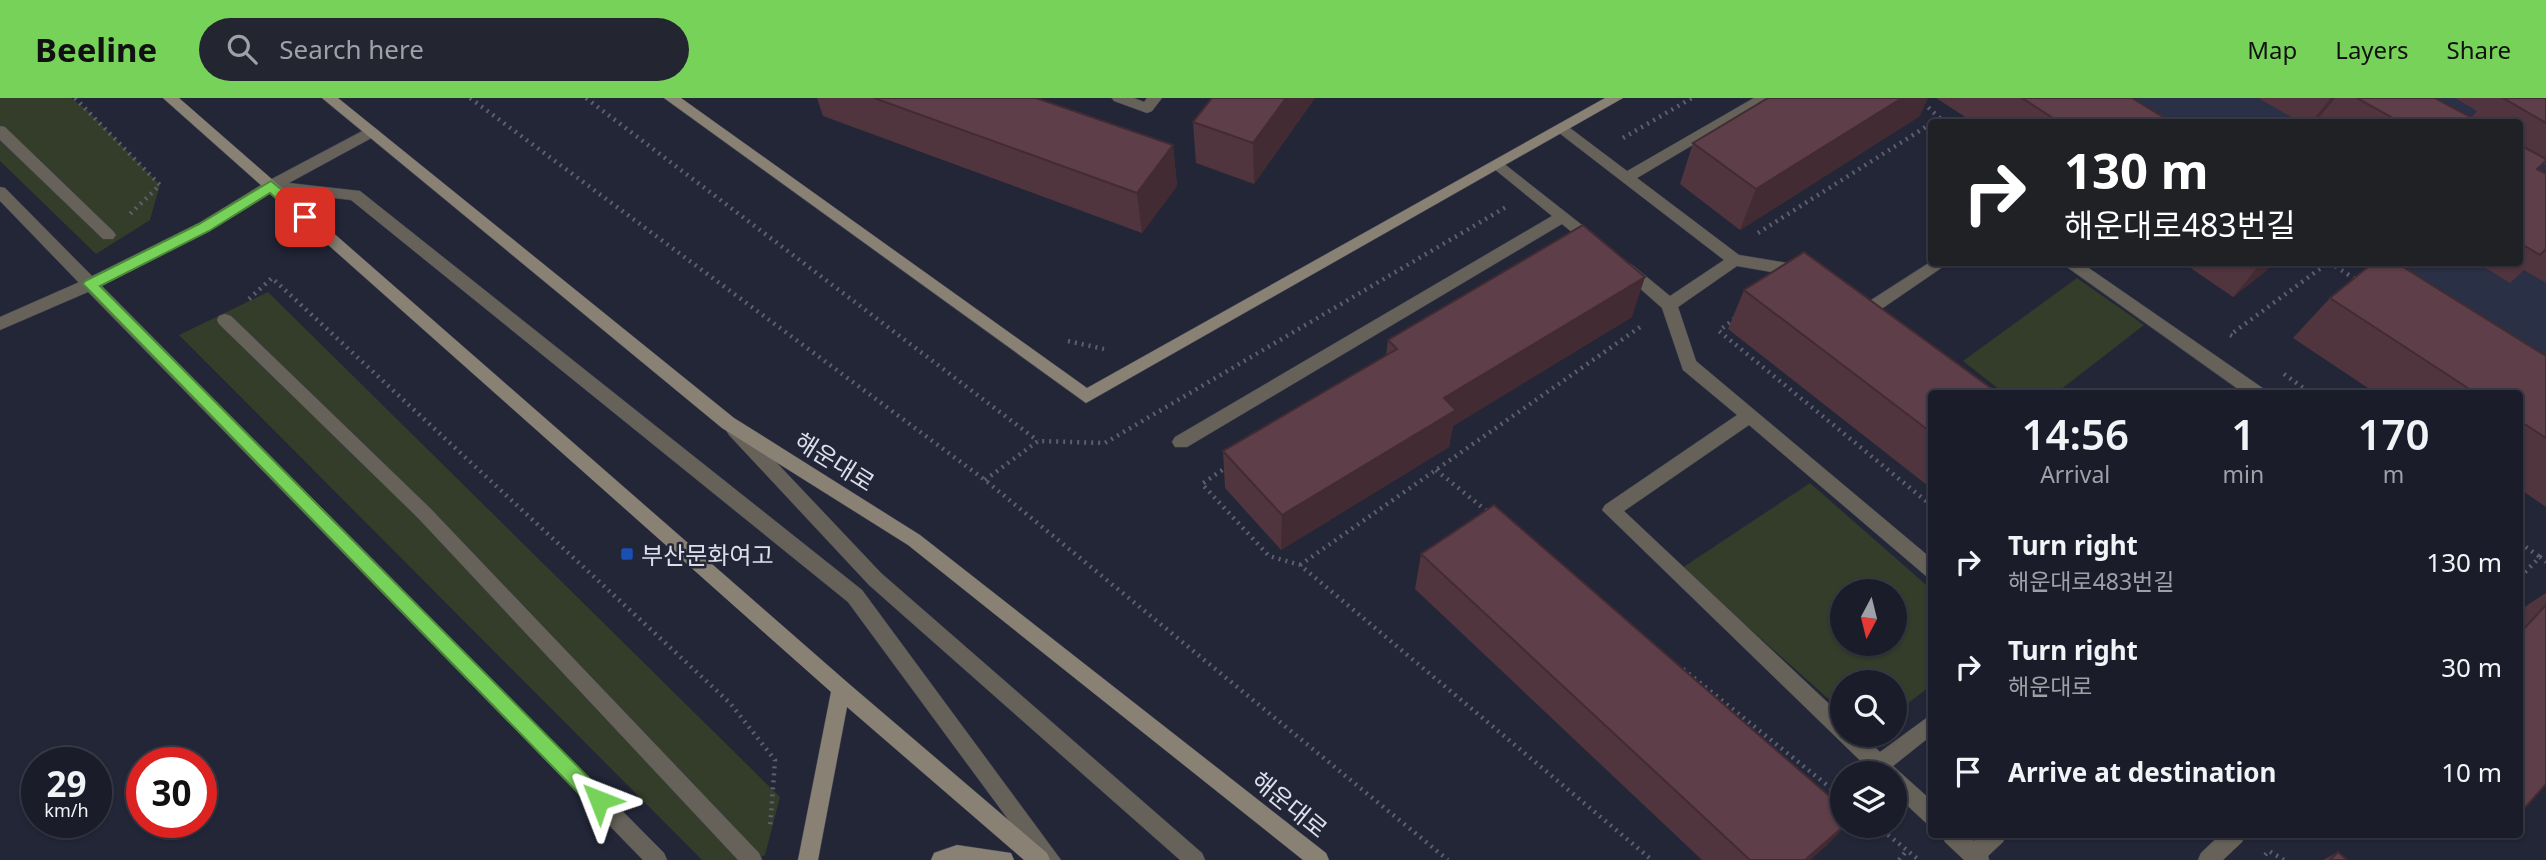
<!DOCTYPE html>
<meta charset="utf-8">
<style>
body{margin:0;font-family:"Noto Sans","Noto Sans KR",sans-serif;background:#232531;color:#f1f3f6;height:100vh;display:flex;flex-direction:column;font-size:26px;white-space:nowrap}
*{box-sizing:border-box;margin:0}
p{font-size:23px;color:#9fa1a8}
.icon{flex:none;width:38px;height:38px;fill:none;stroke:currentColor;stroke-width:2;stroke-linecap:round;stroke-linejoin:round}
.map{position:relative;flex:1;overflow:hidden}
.drawer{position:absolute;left:1928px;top:292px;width:595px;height:448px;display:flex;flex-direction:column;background:#1a1c29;border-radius:7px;box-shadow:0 2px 5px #0004,0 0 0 2px #383a46}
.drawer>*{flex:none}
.hud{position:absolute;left:1928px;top:21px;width:595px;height:147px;border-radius:7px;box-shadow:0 2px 5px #0004,0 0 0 2px #383a46;background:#202124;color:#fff;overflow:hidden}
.needle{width:46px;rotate:187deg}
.buttons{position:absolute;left:1830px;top:481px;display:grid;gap:14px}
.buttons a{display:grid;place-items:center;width:77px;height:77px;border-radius:50%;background:#1a1c29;box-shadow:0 2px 5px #0004,0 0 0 2px #383a46;font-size:35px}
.speed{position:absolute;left:21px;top:649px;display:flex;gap:14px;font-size:35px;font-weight:700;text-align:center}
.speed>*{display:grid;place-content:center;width:91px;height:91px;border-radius:50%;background:#1a1c29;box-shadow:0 2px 5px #0004,0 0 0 2px #383a46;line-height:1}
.speed small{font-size:18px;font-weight:400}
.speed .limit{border:10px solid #d22;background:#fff;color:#111}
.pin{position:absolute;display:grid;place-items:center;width:60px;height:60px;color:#fff;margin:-30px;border-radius:14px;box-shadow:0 4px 10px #0006}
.me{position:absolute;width:77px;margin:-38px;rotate:315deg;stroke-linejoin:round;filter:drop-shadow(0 0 5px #0008)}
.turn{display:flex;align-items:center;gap:24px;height:147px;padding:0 21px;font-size:32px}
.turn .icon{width:91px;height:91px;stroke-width:2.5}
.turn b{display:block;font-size:49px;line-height:60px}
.eta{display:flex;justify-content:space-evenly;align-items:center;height:119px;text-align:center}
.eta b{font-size:42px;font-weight:600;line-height:49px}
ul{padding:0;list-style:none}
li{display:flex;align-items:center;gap:21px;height:105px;padding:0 21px}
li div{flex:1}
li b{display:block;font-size:26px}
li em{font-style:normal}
header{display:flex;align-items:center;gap:42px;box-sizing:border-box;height:98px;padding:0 35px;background:#77d259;color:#111}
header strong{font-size:33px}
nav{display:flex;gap:38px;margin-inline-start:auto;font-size:24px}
.search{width:490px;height:63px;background:#232531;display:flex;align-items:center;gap:18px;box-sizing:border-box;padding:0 24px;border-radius:38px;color:#9fa1a8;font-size:26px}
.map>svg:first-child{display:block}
.built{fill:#2a3045}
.green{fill:#343c2a;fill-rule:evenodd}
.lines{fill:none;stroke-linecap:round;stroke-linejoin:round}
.lane-casing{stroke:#404454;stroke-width:1}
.street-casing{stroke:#404454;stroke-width:1}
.secondary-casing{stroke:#404454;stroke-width:1}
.path{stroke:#5c5f6f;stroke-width:4.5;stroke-dasharray:2 5;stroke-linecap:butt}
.lane{fill:#666159;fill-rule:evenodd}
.street{fill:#666159;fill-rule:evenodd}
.secondary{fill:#898174;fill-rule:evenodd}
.wall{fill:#51353e}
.shaded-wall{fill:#422b32}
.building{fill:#5e3e48;stroke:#422b32;stroke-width:2}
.route{fill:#77d259;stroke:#4d883a;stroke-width:2}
.transit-dot{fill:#1a4fb4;stroke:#222637;stroke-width:2.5}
.labels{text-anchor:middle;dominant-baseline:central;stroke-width:5;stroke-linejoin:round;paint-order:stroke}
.street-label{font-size:24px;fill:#dde0eb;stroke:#222637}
.poi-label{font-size:24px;fill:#dde0eb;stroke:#222637;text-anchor:start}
</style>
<header>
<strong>Beeline</strong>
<div class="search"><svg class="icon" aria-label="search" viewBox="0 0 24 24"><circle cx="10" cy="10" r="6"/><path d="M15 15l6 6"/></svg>Search here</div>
<nav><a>Map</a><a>Layers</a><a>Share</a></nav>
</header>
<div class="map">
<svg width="2546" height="762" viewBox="0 0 2546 762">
<rect width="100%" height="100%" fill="#222637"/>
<path class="built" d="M2136 0H2546V278L2367 165 2520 164V24H2146L2122 9Z"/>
<path class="green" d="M0 0H71L87 12 160 87 150 122 96 156 0 63Z
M2077 180 2144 227 2055 296H2005L1963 263Z
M268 194 780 699 765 757 755 762H702L179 237Z
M1810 385 1932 492V587L1895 615V584H1843V614L1682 470ZM1843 494H1895V546H1843Z"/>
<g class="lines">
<defs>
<path id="lane" d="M1112 0H1134L1144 4 1147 0H1162L1152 13 1147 15 1114 3Z
M1754 0H1772L1637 80 1739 157 1800 167 1808 173 1800 179 1737 168 1678 209 1696 263 1932 461V480L1926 478 1749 327 1624 413 1843 619V637H1862L1880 654 1932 616V637L1893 668 1932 703V727L1925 724 1895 696V676H1874L1602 412 1605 407 1737 317 1683 272 1662 210 1617 170 1619 166H1631L1670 198 1724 162 1554 31 1561 26 1566 27 1627 73Z
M1498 61 1601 142 1604 146 1601 150H1591L1562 126 1187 349H1175L1172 344 1175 339 1552 118 1493 70 1491 66Z
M271 83 360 93 862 492 1061 762H1038L848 504 351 102 266 92 263 88Z
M0 89 5 90 96 182 98 186 96 190H84L0 103Z
M1932 163 1950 164 1877 214H1865L1863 210 1865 206Z
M2060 164H2080L2264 291 2266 296H2245Z
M735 325 741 327 881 475 1202 755 1205 762H1180L869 487 729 337 726 332 729 327Z
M1942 737H1967L1974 743 1981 737H2006L2003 744 1988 758 1989 762H1964L1945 744Z
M2220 737H2245L2242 744 2223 762H2198L2201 755Z"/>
<path id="street" d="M0 28 5 29 113 133 116 137 113 141H103L0 42Z
M372 28 379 33 377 37 276 92 209 133 101 187 664 755 667 762H643L88 194 0 232V219L84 182 199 125 266 84Z
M225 216 231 218 430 410 759 755 762 762H738L418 420 219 226 217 222 219 218Z"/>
<path id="secondary" d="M163 0H179L848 585 1047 755 1050 762H1024L847 609 818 762H798L831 594Z
M322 0H338L734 320 920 437 1326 755 1329 762H1303L908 447 722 330Z
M664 0H681L1087 290 1605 0H1623L1086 305Z
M957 747 1011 755 1014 762H931L934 755Z"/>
</defs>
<use href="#lane" class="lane-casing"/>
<use href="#street" class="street-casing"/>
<use href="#secondary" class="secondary-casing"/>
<path class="path" d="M75 0 160 87 130 116
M470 0 985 382 1448 762
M586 0 1038 343
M1918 0 1944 24
M1623 40 1692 0
M1758 135 1932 25
M249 201 272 180 730 605 775 662 770 730
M1735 220 1719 233 1932 408
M2232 238 2230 237 2329 164 2358 183
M1068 243 1104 251
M2284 276 2312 296
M1228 368 1202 386 1269 458 1300 467 1652 762
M1436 372 1488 414
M985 382 1038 343 1105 345 1506 109
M2520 445 2540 459
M1300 467 1643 227
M2520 479 2540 459 2546 464
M1683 571 1843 700
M1877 728 1919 762
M2265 757 2269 753 2284 762
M1899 762 1907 752"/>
<use href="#lane" class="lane"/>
<use href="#street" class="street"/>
<use href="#secondary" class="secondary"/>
</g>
<path class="wall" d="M817 0H1036L1173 47 1177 88 1142 135 823 18Z
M1212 0H1315L1254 86 1196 65 1193 24Z
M1936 0H2132L2171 24H1973Z
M2258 0H2435L2471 20 2477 13 2455 0H2546V67L2543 66 2537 72 2546 76V185L2524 172 2510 185 2476 164H2520V24H2325L2318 21 2314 24H2300Z
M1920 18 1740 132 1680 86 1693 45Z
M2182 164H2277L2233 199Z
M1744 192 1932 296V391L1728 231Z
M2330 200 2546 258V409L2520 391V296H2377L2293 240Z
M1632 219 1453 328 1449 349 1281 452 1225 390 1223 353 1386 258 1388 242Z
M1421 456 1828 746 1810 762H1702L1415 491Z
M2546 495V686L2520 715V514L2526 508Z
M2460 737H2476L2467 741Z
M2338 754 2347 762H2323Z"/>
<path class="shaded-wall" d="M1286 0H1315L1254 86 1253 45Z
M1902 0H1928L1920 18 1740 132 1756 91Z
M2331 0H2335L2318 21 2314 24H2311Z
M1173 47 1177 88 1142 135 1137 95Z
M2262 164H2277L2233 199Z
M1645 179 1632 219 1453 328 1449 349 1281 452 1282 417 1444 300Z
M1844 728H1846L1828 746 1810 762H1805Z"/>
<path class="building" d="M874 0H1036L1173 47 1137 95Z
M1212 0H1286L1253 45 1193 24Z
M1768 0H1902L1756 91 1693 45Z
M2022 0H2132L2171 24H2059Z
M2357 0H2435L2480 24H2400Z
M2503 0H2546V25Z
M2520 47 2546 61V63L2537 71 2546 76V151L2540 157 2520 145Z
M1583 127 1645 179 1444 300 1456 312 1282 417 1223 353 1397 251 1388 242Z
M1804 154 1999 296H1932V335L1744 192Z
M2374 164H2395L2546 258V340L2520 323V296H2477L2330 200Z
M1494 407 1843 710V728H1844L1805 762H1750L1421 456Z
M2546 507V686L2521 714 2520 713V535Z
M2338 754 2347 762H2330Z"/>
<path class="route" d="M271 83 310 115V122H300L270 95 209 133 100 188 605 696 608 702 605 709 599 711 592 709 83 186 85 183 199 126Z"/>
<rect class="transit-dot" x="620" y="449" width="14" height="14" rx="3.5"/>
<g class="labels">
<g class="street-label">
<text transform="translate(835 363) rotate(32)">해운대로</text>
<text transform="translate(1290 706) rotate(39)">해운대로</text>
</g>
<g class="poi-label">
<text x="641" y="456">부산문화여고</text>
</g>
</g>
</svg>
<div class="buttons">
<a><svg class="needle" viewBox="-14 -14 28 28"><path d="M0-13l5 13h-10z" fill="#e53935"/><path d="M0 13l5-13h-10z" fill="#9fa1a8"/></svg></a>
<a><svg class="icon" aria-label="search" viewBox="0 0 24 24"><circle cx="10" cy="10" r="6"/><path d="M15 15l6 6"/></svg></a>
<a><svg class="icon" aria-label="layers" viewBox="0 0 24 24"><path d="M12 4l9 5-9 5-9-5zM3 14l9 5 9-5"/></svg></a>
</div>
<div class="speed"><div>29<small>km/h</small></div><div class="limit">30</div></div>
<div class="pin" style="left:305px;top:119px;background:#d93025"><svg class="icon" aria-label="arrive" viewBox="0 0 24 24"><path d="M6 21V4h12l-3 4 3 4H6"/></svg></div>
<svg class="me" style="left:599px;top:702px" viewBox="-20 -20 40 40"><path d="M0-17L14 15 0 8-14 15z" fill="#77d259" stroke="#fff" stroke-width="4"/></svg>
<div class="hud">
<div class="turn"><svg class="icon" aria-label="right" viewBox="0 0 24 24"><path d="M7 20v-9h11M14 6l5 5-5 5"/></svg><div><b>130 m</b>해운대로483번길</div></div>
</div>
<section class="drawer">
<div class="eta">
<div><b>14:56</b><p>Arrival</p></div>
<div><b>1</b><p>min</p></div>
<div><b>170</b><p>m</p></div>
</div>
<ul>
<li><svg class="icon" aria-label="right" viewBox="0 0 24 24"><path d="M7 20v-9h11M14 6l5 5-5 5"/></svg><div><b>Turn right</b><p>해운대로483번길</p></div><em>130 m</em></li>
<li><svg class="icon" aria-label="right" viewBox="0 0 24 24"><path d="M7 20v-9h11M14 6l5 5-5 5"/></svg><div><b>Turn right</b><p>해운대로</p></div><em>30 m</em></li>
<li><svg class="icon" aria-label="arrive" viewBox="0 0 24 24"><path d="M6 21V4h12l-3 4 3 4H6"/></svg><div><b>Arrive at destination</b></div><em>10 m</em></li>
</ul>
</section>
</div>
